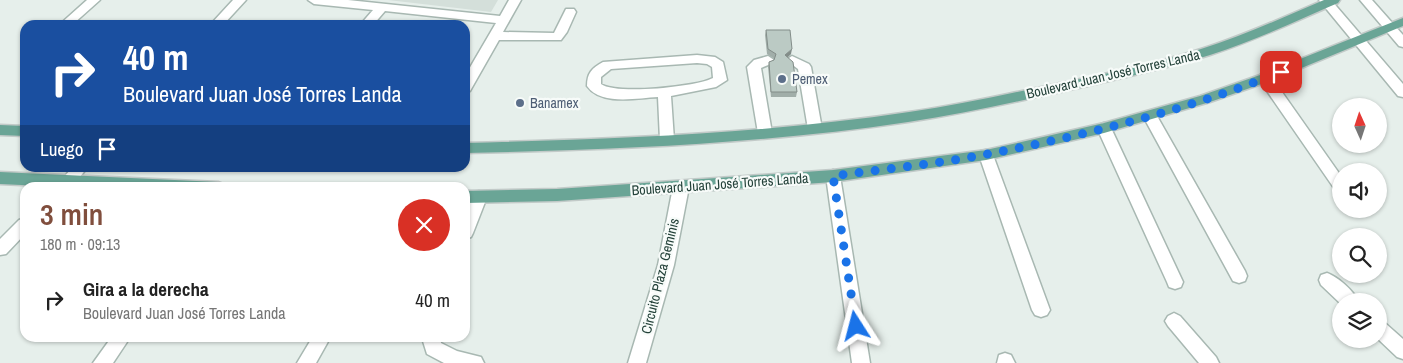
<!DOCTYPE html>
<html lang="es">
<meta charset="utf-8">
<style>
body{margin:0;font-family:"Archivo Narrow",sans-serif;background:#f6f6f6;color:#222;height:100vh;display:flex;flex-direction:column;font-size:19px;white-space:nowrap}
*{box-sizing:border-box;margin:0}
p{font-size:16px;color:#767676}
.icon{flex:none;width:28px;height:28px;fill:none;stroke:currentColor;stroke-width:2;stroke-linecap:round;stroke-linejoin:round}
.map{position:relative;flex:1;overflow:hidden}
.panel{position:absolute;left:20px;top:182px;width:450px;height:160px;display:flex;flex-direction:column;background:#fff;border-radius:15px;box-shadow:0 1px 4px #0004}
.panel>*{flex:none}
.guide{position:absolute;left:20px;top:20px;width:450px;height:152px;border-radius:15px;box-shadow:0 1px 4px #0004;background:#1a4fa0;color:#fff;overflow:hidden}
.needle{width:32px;rotate:357deg}
.buttons{position:absolute;left:1332px;top:98px;display:grid;gap:10px}
.buttons a{display:grid;place-items:center;width:55px;height:55px;border-radius:50%;background:#fff;box-shadow:0 1px 4px #0004;font-size:25px}
.pin{position:absolute;display:grid;place-items:center;width:42px;height:42px;color:#fff;margin:-21px;border-radius:10px;box-shadow:0 2px 8px #0006}
.me{position:absolute;width:55px;margin:-28px;rotate:351deg;stroke-linejoin:round;filter:drop-shadow(0 0 4px #0008)}
.turn{display:flex;align-items:center;gap:18px;height:105px;padding:0 20px;font-size:22px}
.turn .icon{width:65px;height:65px;stroke-width:2.5}
.turn b{display:block;font-size:35px;line-height:42px}
.then{display:flex;align-items:center;height:48px;padding:0 20px;background:#0003;gap:10px;font-size:19px}
.round{display:grid;place-items:center;flex:none;width:52px;height:52px;border-radius:26px;background:#f6f6f6}
.overview{display:flex;align-items:center;justify-content:space-between;height:85px;padding:0 20px}
h1{font-size:30px;font-weight:600;line-height:38px;color:#804e3d}
ul{padding:0;list-style:none}
li{display:flex;align-items:center;gap:15px;height:65px;padding:0 20px}
li div{flex:1}
li b{display:block;font-size:19px}
li em{font-style:normal}
.map>svg:first-child{display:block}
.built{fill:#d4dfda}
.lines{fill:none;stroke-linecap:round;stroke-linejoin:round}
.minor-casing{stroke:#a8b8b2;stroke-width:3}
.major-casing{stroke:#c2cac8;stroke-width:3}
.minor{fill:#fff;fill-rule:evenodd}
.major{fill:#6aa596;fill-rule:evenodd}
.wall{fill:#a1aea9}
.shaded-wall{fill:#838d89}
.building{fill:#bbcac4;stroke:#838d89}
.route{stroke:#1a73e8;stroke-width:9;stroke-dasharray:0 16.2}
.service-dot{fill:#5c6f8a;stroke:#f7fbf9;stroke-width:2}
.labels{text-anchor:middle;dominant-baseline:central;stroke-width:4.5;stroke-linejoin:round;paint-order:stroke}
.street-label{font-size:14px;fill:#24423a;stroke:#f7fbf9}
.service-label{font-size:14px;fill:#4e5e75;stroke:#f7fbf9;text-anchor:start}
</style>
<div class="map">
<svg width="1403" height="363" viewBox="0 0 1403 363">
<rect width="100%" height="100%" fill="#e6efeb"/>
<path class="built" d="M388 0H498L491 12Z"/>
<g class="lines">
<defs>
<path id="minor" d="M87 0H100L72 25H59Z
M233 0H246L223 25H210Z
M308 0H348L500 16 509 0H521L503 32 554 33 566 9H574L576 12 567 32 561 40H499L470 91 465 92V76L496 23 385 11 373 25H360L373 10 314 4Z
M1319 0H1331L1403 84V97L1398 96Z
M1360 0H1372L1403 35V47L1399 46Z
M697 55 715 57 723 62 727 80 716 87 671 96 674 140 672 144H662L660 140 658 97C637 98 601 106 587 86 587 73 592 68 603 62ZM697 63 707 64 712 67 713 78C696 87 615 95 601 84V77L611 69Z
M768 56 774 60 773 63 761 68 772 133 770 137H760L758 133 747 67 754 60Z
M792 56 809 64 811 67 822 129 820 132H810L808 129 798 69 786 60Z
M1265 74 1270 75 1341 176V193L1336 191 1260 81 1258 78 1260 75Z
M1150 111 1155 113 1157 116 1245 271 1247 276 1245 281 1239 283 1233 281 1143 116 1145 113Z
M1104 123 1109 125 1111 128 1183 282 1181 287 1175 289 1169 287 1167 282 1097 128 1099 125Z
M986 150 991 151 993 155 1050 310 1047 315 1041 317 1035 315 1032 310 979 155 981 151Z
M72 168H87L71 188H54Z
M833 170 838 172 840 176 870 363H852L826 176 828 172Z
M681 181 686 183 689 187 674 265 646 363H628L658 265 673 187 676 183Z
M479 191 484 193 487 197 473 233 471 237 465 239V213L474 193Z
M25 218V234L6 254 0 255V239L19 220Z
M1327 273C1338 277 1354 291 1358 301H1341V304L1321 285 1319 280 1321 275Z
M1174 313 1180 316 1216 357 1219 363H1199L1168 326 1165 321 1168 316Z
M1379 320 1385 323 1403 339V359L1397 357 1378 339Z
M111 338H125L127 342 113 363H93Z
M312 338H330L316 363H297Z
M422 338H440L441 343 457 351 481 357 484 363H444L427 354Z
M1005 353 1011 355 1015 363H997L999 355Z"/>
<path id="major" d="M1324 0H1340L1338 3C1296 21 1254 41 1210 55 1168 68 1126 77 1083 87 1025 100 967 113 908 122 761 144 613 150 465 153V143C613 139 762 134 909 112 955 106 1001 95 1047 86 1099 75 1151 65 1201 49 1243 36 1284 17 1324 0Z
M1403 18V26L1270 81 1210 102 1104 133 986 160 833 182 557 201 465 203V191L557 189 833 170 986 150 1104 123 1200 96 1260 75Z
M0 125 25 126V136L0 135Z
M0 172 218 182 223 184 225 188H85L0 184Z"/>
</defs>
<use href="#minor" class="minor-casing"/>
<use href="#major" class="major-casing"/>
<use href="#minor" class="minor"/>
<use href="#major" class="major"/>
</g>
<path class="wall" d="M766 30 791 54 788 57 797 92 796 97H771L768 67 769 62 774 60 775 59 767 54 765 35Z"/>
<path class="shaded-wall" d="M792 49 791 54 784 60 785 55Z"/>
<path class="building" d="M766 30H790L792 49 785 55 793 62 797 92H771L769 62 774 60 776 54 768 49Z"/>
<g class="lines">
<path class="route" d="M856 326 833 176C884 169 937 164 988 154 1087 135 1187 110 1281 72"/>
</g>
<g class="service-dot">
<circle cx="782" cy="79" r="5"/>
<circle cx="520" cy="103" r="5"/>
</g>
<g class="labels">
<g class="street-label">
<text transform="translate(1113 74) rotate(-13)">Boulevard Juan José Torres Landa</text>
<text transform="translate(720 184) rotate(-4)">Boulevard Juan José Torres Landa</text>
<text transform="translate(660 276) rotate(-76)">Circuito Plaza Geminis</text>
</g>
<g class="service-label">
<text x="792" y="79">Pemex</text>
<text x="530" y="103">Banamex</text>
</g>
</g>
</svg>
<div class="buttons">
<a><svg class="needle" viewBox="-14 -14 28 28"><path d="M0-13l5 13h-10z" fill="#e53935"/><path d="M0 13l5-13h-10z" fill="#767676"/></svg></a>
<a><svg class="icon" aria-label="sound" viewBox="0 0 24 24"><path d="M4 9h4l5-4v14l-5-4H4zM17 9q2 3 0 6"/></svg></a>
<a><svg class="icon" aria-label="search" viewBox="0 0 24 24"><circle cx="10" cy="10" r="6"/><path d="M15 15l6 6"/></svg></a>
<a><svg class="icon" aria-label="layers" viewBox="0 0 24 24"><path d="M12 4l9 5-9 5-9-5zM3 14l9 5 9-5"/></svg></a>
</div>
<div class="pin" style="left:1281px;top:72px;background:#d93025"><svg class="icon" aria-label="arrive" viewBox="0 0 24 24"><path d="M6 21V4h12l-3 4 3 4H6"/></svg></div>
<svg class="me" style="left:856px;top:326px" viewBox="-20 -20 40 40"><path d="M0-17L14 15 0 8-14 15z" fill="#1a73e8" stroke="#fff" stroke-width="4"/></svg>
<div class="guide">
<div class="turn"><svg class="icon" aria-label="right" viewBox="0 0 24 24"><path d="M7 20v-9h11M14 6l5 5-5 5"/></svg><div><b>40 m</b>Boulevard Juan José Torres Landa</div></div>
<div class="then">Luego<svg class="icon" aria-label="arrive" viewBox="0 0 24 24"><path d="M6 21V4h12l-3 4 3 4H6"/></svg></div>
</div>
<section class="panel">
<div class="overview"><div><h1>3 min</h1><p>180 m · 09:13</p></div><a class="round" style="background:#d93025;color:#fff"><svg class="icon" aria-label="close" viewBox="0 0 24 24"><path d="M6 6l12 12M18 6L6 18"/></svg></a></div>
<ul>
<li><svg class="icon" aria-label="right" viewBox="0 0 24 24"><path d="M7 20v-9h11M14 6l5 5-5 5"/></svg><div><b>Gira a la derecha</b><p>Boulevard Juan José Torres Landa</p></div><em>40 m</em></li>
</ul>
</section>
</div>
